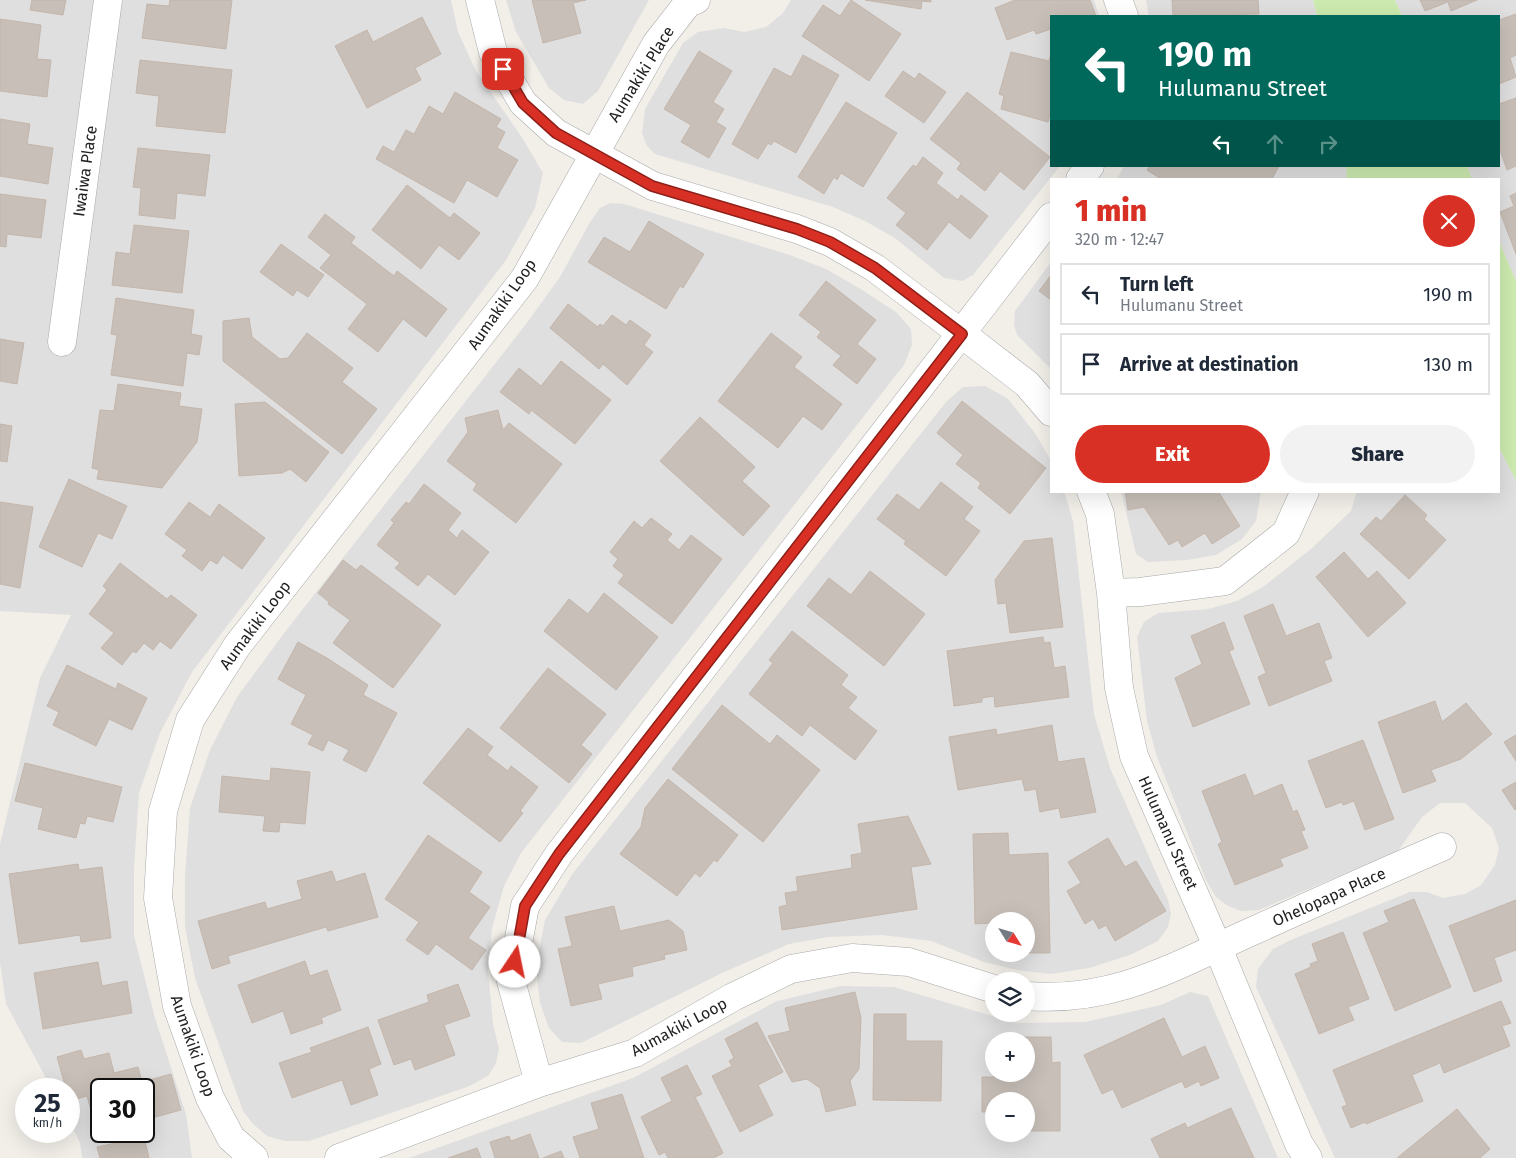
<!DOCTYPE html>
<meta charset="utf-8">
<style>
body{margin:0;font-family:"Fira Sans",sans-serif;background:#f2f2f3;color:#1f2937;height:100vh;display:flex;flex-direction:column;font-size:19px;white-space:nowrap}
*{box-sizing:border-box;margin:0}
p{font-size:16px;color:#747a83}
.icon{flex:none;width:28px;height:28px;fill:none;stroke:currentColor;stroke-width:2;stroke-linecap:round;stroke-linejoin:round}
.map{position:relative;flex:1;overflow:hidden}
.panel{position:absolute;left:1050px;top:178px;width:450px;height:315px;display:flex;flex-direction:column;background:#fff;border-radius:0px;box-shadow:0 5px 20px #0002}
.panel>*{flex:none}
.hud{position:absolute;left:1050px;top:15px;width:450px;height:152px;border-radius:0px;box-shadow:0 5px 20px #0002;background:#00695c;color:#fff;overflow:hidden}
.needle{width:32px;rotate:127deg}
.fabs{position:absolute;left:985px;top:912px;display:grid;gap:10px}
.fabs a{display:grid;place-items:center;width:50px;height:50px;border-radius:50%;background:#fff;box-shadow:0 5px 20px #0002;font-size:25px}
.speed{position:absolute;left:15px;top:1078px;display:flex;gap:10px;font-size:25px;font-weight:700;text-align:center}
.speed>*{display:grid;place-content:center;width:65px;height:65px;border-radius:50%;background:#fff;box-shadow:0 5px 20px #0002;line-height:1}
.speed small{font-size:12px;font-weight:400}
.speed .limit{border:2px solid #111;border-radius:8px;background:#fff;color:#111}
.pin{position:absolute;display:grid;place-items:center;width:42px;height:42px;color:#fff;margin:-21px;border-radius:10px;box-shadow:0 2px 8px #0006}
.me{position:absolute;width:55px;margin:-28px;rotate:11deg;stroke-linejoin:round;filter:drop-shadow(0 0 4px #0008)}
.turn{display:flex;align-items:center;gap:18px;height:105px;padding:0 25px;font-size:22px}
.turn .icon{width:65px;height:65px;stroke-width:2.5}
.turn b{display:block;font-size:35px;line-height:42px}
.lanes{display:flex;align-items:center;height:48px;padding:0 25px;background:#0003;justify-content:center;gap:25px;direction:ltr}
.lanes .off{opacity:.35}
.round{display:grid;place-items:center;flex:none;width:52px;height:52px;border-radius:26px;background:#f2f2f3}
.head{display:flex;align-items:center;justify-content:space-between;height:85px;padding:0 25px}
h1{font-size:30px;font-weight:800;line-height:38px;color:#d93025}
.action{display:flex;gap:10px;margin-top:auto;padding:10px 25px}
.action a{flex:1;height:58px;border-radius:30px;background:#d93025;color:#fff;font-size:20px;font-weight:800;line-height:58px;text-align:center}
.action a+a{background:#f2f2f3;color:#1f2937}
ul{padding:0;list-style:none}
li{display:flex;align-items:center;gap:15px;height:62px;margin:0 10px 8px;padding:0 15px;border:2px solid #e0e1e3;border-radius:0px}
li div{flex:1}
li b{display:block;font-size:19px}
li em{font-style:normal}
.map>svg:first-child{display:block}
.residential{fill:#e0dfdf;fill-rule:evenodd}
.grass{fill:#cdebb0}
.building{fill:#c7bfb8;stroke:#c4b6ab}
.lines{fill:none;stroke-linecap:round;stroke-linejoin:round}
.minor-casing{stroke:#a9a9a9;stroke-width:29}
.minor{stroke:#fff;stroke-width:28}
.route-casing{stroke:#8d1f18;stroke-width:12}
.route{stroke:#d93025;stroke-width:9}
.labels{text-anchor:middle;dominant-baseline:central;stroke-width:4;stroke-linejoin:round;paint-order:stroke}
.street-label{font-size:16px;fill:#222;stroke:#fff}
</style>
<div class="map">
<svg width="1516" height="1158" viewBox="0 0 1516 1158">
<rect width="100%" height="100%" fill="#f2efe9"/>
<path class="residential" d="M0 0H451L458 32 476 71 521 136 543 173 535 208 506 260 192 672 160 733 139 793 134 869V936L155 1018 186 1114 192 1158H82L80 1143 69 1121V1089H52L6 1004 0 963V844L40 678 71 615 0 611ZM101 1089H144V1131H101Z
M506 0H649L598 91 583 104 564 100 549 88 516 32Z
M791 0H1094L1099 16H1051V166H1060L973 275 962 281 944 278 895 238 865 221 833 207 655 154 647 146 642 133 645 109 683 43 698 32 724 28 744 32 766 27 783 13Z
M1146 0H1313L1317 16H1149Z
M1395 0H1516V281L1499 241V179H1472L1467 166H1499V16H1402Z
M1124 166H1346L1347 179H1117Z
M610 203 624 204 790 255 826 269 859 288 896 312 911 329 912 345 904 365 521 853 504 886 492 928 488 970 493 1024 499 1049 496 1063 489 1075 470 1086 309 1141H285L267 1136 253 1124 243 1111 195 978 185 927V876L190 808 210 750 237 697 285 632 526 324 560 277 590 222 600 208Z
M1051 262V369L1017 335 1014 325 1015 311Z
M985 386 1007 398 1035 433 1051 461V491H1064L1073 521 1094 714 1110 768 1168 900 1171 914 1168 927 1158 941 1130 955 1089 968 1051 974 1017 970 984 962 931 941 882 935 828 937 789 944 722 973 581 1043 562 1042 549 1028 540 1003 536 967 545 920 573 873 946 402 963 387ZM994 921H1026V954H994Z
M1499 448 1516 480V1158H1335L1256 987 1258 969 1273 949 1293 939 1410 892H1427L1443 898 1465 894 1481 885 1495 865 1499 848 1492 828 1465 803H1440L1422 817 1398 851 1259 910 1241 911 1228 906 1216 897 1206 880 1157 757 1147 721 1137 637 1144 622 1158 613 1208 609 1237 601 1263 587 1311 549 1351 511 1357 491H1499Z
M1121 491H1261L1256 521 1242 539 1216 555 1187 560 1148 562 1136 554Z
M841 986 894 987 1016 1023 1085 1022 1161 1005 1190 992 1208 996 1278 1158H409L633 1078 777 1001ZM994 1041H1026V1074H994ZM994 1101H1026V1134H994Z"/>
<path class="grass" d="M1313 0H1395L1402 16H1317Z
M1346 166H1467L1472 179H1347Z
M1499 241 1516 281V480L1499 448Z"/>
<path class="building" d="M32 0H66L63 15 30 10Z
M170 0H232L226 49 142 38 147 4 169 6Z
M532 0H586L573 3 581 33 543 43Z
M851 0 901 34 869 81 802 36 823 5 840 16Z
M865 0H931V2L922 1 921 9Z
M1015 0H1090L1096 16H1051V29L1036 34 1034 30 1007 40 995 8Z
M1172 0H1258L1259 14 1173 16Z
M1420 0H1477L1451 11 1448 2 1425 11Z
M1516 14V55L1510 58 1516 77 1499 84V20Z
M422 17 441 54 415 68 421 80 367 108 335 46 367 30 373 42Z
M0 19 41 25 37 59 51 60 47 97 0 91Z
M699 51 732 71 713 102 724 109 716 122 726 128 709 158 681 142 691 125 664 109Z
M1011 52 1049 61 1051 54V110L1048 122 1001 109 1004 96 999 94Z
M803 55 839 75 796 153 774 141 771 145 768 143 758 159 732 144 774 68 791 77Z
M140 60 232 70 225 133 156 126 159 96 136 93Z
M903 71 915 79 919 73 946 92 924 123 885 96Z
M455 92 501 119 496 127 505 132 497 148 518 160 497 197 467 180 454 203 376 159 383 146 394 152 406 130 414 134 429 106 443 114Z
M967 92 1050 157 1024 190 1000 171 985 191 957 169 961 163 930 139Z
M1516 98V166L1507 170 1499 147V104Z
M846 102 897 133 863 187 841 173 837 180 834 177 824 194 798 177Z
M0 119 30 124 27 144 53 148 48 184 0 176Z
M138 148 210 155 205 196 177 193 175 219 139 215 141 188 133 187Z
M923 157 943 173 936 183 958 200 961 195 988 216 970 239 949 222 927 250 896 225 906 213 887 198 913 165 916 167Z
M1150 166H1279L1272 179H1161L1147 170Z
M407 185 450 218 454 213 480 233 459 260 439 245 421 269 372 230Z
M1516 193V254L1500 212 1514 206 1510 196Z
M0 194 46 200 41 238 7 234 6 247 0 246Z
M325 214 355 237 351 243 394 276 397 271 447 309 426 337 403 319 378 352 348 329 367 304 320 268 331 255 308 237Z
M649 221 704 254 683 288 680 286 666 309 588 262 604 237 630 252Z
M134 225 189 231 182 293 112 285 116 252 130 254Z
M281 244 324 275 308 297 297 290 293 296 260 272Z
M1051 275V300L1039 291Z
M826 281 876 320 857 344 876 359 857 384 833 365 841 356 817 337 821 332 799 315Z
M116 298 194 310 191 334 202 336 199 355 187 353 183 386 111 375 117 335 111 334Z
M568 304 598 327 600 324 603 326 612 315 626 325 630 320 651 335 644 345 653 352 627 385 603 364 599 369 550 328Z
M249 318 252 337 280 359 288 358 307 333 353 368 342 382 377 409 342 454 223 361V321Z
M771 333 802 357 794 367 842 404 822 430 803 416 778 448 718 401Z
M0 339 24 343 17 384 0 381Z
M561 361 611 400 575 444 531 410 529 414 500 392 519 368 541 386Z
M118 384 181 393 179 406 202 409 197 442 162 488 97 479 99 470 92 468 100 410 114 411Z
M962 401 1046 468 1010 514 978 488 981 483 956 464 963 455 937 433Z
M265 402 329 452 306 482 290 469 282 473 239 476 235 404Z
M498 410 503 430 509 423 562 464 516 523 473 490 477 484 447 461 468 432 465 418Z
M700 417 755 467 742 481 770 506 743 536 660 461Z
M0 424 12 426 7 462 0 461Z
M69 479 127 506 112 539 98 533 82 567 39 547Z
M941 482 973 507 964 519 980 531 946 576 904 544 906 541 877 519 897 494 919 510Z
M424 484 461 513 448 530 457 538 462 530 489 552 455 595 428 574 418 586 395 568 400 563 377 545 394 523 391 520 406 502 409 504Z
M1125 491H1218L1240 526 1212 544 1205 533 1182 547 1178 540 1169 545 1144 507 1128 510Z
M1405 495 1427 515 1424 519 1446 540 1409 579 1360 534 1376 517 1381 521Z
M0 502 33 507 20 588 0 584Z
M189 502 210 517 219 504 265 538 242 569 223 555 217 564 210 560 202 571 182 556 187 550 165 534Z
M651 518 672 534 667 540 679 550 691 535 722 559 672 624 618 583 624 575 613 566 618 559 610 552 634 521 642 528Z
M1052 538 1063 627 1010 633 1006 603 998 604 995 580 1024 541Z
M1344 552 1368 579 1377 571 1406 603 1368 637 1316 577Z
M343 560 356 570 361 565 441 625 393 688 333 643 350 620 328 604 329 602 318 593Z
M120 563 167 599 171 595 197 615 171 649 160 641 153 650 144 643 136 653 133 651 122 665 101 648 114 633 89 614 107 590 103 586Z
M870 571 925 614 884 666 807 606 829 578 851 595Z
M604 593 658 637 616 690 544 631 569 599 588 614Z
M1273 604 1286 636 1319 623 1332 658 1324 661 1332 681 1269 706 1258 677 1266 673 1244 616Z
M1224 622 1234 649 1229 651 1250 704 1193 727 1175 678 1202 664 1191 636Z
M792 631 848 675 841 685 857 697 848 708 877 731 855 760 810 725 802 736 749 694 773 663 769 660Z
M1043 637 1044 643 1050 642 1054 668 1065 666 1069 697 995 707 994 696 982 698V702L954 706 947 651Z
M298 642 327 658 368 685 363 695 397 713 366 772 343 760 349 750 328 740 323 751 308 744 313 735 291 724 306 695 278 679Z
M67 665 116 689 118 683 147 698 132 730 109 719 96 746 53 725 59 712 47 706Z
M548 668 606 714 581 745 592 754 569 783 500 728Z
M1435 701 1442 722 1466 703 1492 734 1461 759 1431 770 1436 781 1403 793 1378 722Z
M722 705 770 744 777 735 820 770 763 842 672 769Z
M1052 725 1058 762 1084 758 1096 812 1061 818 1059 808 1040 812 1036 789 1025 791 1022 779 958 790 949 737 996 729 997 735Z
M468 728 493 747 487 755 508 771 511 766 538 787 520 811 523 813 500 842 423 783Z
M1516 735V761L1504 742Z
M1363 740 1394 819 1365 830 1354 801 1343 805 1342 802 1326 808 1308 761Z
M25 763 122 787 113 822 87 816 85 824 80 823 76 838 38 829 43 808 15 801Z
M271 768 310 772 305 824 280 822 279 832 263 831 265 816 219 812 222 776 270 781Z
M1245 774 1254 796 1282 784 1293 812 1297 810 1305 830 1301 831 1308 848 1280 859 1283 866 1235 885 1218 844 1222 842 1202 791Z
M668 779 738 835 717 862 714 860 700 877 695 873 677 896 620 854 641 827 645 808Z
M1516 782V809L1515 810 1502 790Z
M908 816 931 864 911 867 917 909 782 930 779 907 787 905 785 893 798 891 796 877 852 868 851 855 862 853 858 824Z
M1008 833 1009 855 1048 853 1050 953H1026V921L975 924 973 834Z
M428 835 482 872 469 892 490 907 468 938 486 950 472 970 436 944 428 955 406 940 419 922 385 899Z
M1108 838 1125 867 1136 861 1166 911 1115 941 1106 925 1099 929 1093 919 1085 924 1067 891 1081 883 1068 862Z
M78 864 79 870 102 867 111 938 81 942 80 935 19 944 9 874Z
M332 871 336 882 365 873 378 917 328 931 326 927 228 956 230 963 212 969 198 921 265 902 267 909 302 899 297 881Z
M1414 899 1451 987 1395 1011 1363 933 1389 922 1384 911Z
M1516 900V950L1494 958 1502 981 1474 992 1449 926Z
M614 906 620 931 669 920 683 931 687 950 664 955 665 959 632 967 633 976 598 984 602 999 571 1006 558 949 572 946 565 917Z
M1343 932 1369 999 1348 1007 1354 1020 1319 1034 1295 974 1311 967 1310 964 1318 961 1312 944Z
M305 961 310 976 327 970 341 1010 321 1018 323 1023 291 1034 283 1011 252 1023 238 985Z
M98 962 102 986 127 981 132 1013 43 1029 34 973Z
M458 984 470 1016 444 1025 455 1055 415 1070 411 1059 394 1065 378 1020 429 1002 427 995Z
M855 992 861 1018 859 1069 850 1081 856 1105 826 1112 820 1088 807 1079 792 1082 768 1036 790 1031 785 1008Z
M1501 1001 1511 1023 1502 1026 1510 1046 1444 1073 1440 1063 1412 1075 1423 1101 1366 1124 1365 1122 1351 1128 1342 1107 1347 1105 1333 1070Z
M874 1014H906V1041H942L941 1101 873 1100Z
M1164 1018 1182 1057 1205 1046 1219 1078 1201 1086 1199 1081 1185 1088 1182 1081 1122 1108 1113 1089 1102 1094 1084 1055Z
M757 1022 783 1072 758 1085 773 1115 740 1132 712 1076 732 1066 729 1061 734 1058 725 1039Z
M368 1027 381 1064 369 1069 378 1095 351 1105 342 1080 292 1098 279 1063 312 1052 310 1048Z
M1002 1037H1051L1052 1063 1060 1062V1131H1026V1101H994V1112H982V1077H1002V1074H1026V1041H1002Z
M81 1050 84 1059 109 1053 114 1073 138 1067 142 1082 171 1074 181 1110 148 1119 147 1115 144 1116V1089H101V1127L96 1128 87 1096 69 1101V1089H66L57 1057Z
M687 1065 702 1094 695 1097 723 1153 714 1158H668L665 1152 659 1155 641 1117 672 1101 661 1078Z
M622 1094 644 1158H580L573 1137 599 1129 591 1103Z
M1231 1108 1254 1158H1160L1151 1139 1185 1123 1187 1128Z
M1457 1109 1490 1149 1480 1158H1397Z
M530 1134 539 1158H495L490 1142 509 1136 511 1141Z
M144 1137 149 1158H100L97 1147Z
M477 1148 481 1158H448Z
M561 1151 564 1158H543Z"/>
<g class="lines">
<defs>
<path id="minor" d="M480 0 493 52 523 103 556 133 653 186 797 229 830 242 875 268 962 334 1027 384 1051 412
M1118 0 1124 16
M1080 179 1090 166
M62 342 108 0
M1091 491 1100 514 1111 593 1119 688 1134 756 1218 948 1299 1144 1308 1158
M1111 593 1140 592 1225 581 1286 533 1305 491
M1026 996C1116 1003 1176 965 1255 930 1317 902 1379 874 1442 847
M539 1083 511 981 525 906 559 854 1051 217
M254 1158 231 1138 210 1098 177 1006 158 898 163 811 190 720 237 646 525 278 656 44 688 3 696 0
M339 1158 539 1083 635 1053 733 997 791 969 852 958 909 962 994 989"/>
</defs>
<use href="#minor" class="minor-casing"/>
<use href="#minor" class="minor"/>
</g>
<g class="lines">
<defs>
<path id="route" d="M503 69 523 103 556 133 652 186 797 229 830 242 875 268 962 334 559 854 525 906 515 962"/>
</defs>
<use href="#route" class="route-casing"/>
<use href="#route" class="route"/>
</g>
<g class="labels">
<g class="street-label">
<text transform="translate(641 74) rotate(-58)">Aumakiki Place</text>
<text transform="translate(85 171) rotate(-82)">Iwaiwa Place</text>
<text transform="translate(502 304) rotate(-55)">Aumakiki Loop</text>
<text transform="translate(255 625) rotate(-53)">Aumakiki Loop</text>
<text transform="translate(1168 833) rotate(66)">Hulumanu Street</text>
<text transform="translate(1329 897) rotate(-24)">Ohelopapa Place</text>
<text transform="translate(679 1027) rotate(-28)">Aumakiki Loop</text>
<text transform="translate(193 1046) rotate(71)">Aumakiki Loop</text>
</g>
</g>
</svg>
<div class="fabs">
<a><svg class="needle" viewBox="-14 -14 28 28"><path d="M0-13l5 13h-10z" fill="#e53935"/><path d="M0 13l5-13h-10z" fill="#747a83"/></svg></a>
<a><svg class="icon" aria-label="layers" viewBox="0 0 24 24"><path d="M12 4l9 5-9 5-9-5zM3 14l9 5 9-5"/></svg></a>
<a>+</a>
<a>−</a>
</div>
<div class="speed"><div>25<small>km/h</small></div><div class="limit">30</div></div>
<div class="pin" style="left:503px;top:69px;background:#d93025"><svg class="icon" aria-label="arrive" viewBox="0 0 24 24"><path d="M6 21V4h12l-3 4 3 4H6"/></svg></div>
<svg class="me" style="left:515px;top:962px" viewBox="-20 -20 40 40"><circle r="19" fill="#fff"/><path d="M0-13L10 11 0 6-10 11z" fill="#d93025"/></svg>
<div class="hud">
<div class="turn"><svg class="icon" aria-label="left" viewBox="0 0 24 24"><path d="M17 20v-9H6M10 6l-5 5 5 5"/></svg><div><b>190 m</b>Hulumanu Street</div></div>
<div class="lanes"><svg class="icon" aria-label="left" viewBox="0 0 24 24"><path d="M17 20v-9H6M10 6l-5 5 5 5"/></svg><svg class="icon off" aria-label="ahead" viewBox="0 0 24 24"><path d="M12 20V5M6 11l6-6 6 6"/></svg><svg class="icon off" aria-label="right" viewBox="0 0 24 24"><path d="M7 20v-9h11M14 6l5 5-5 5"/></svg></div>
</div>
<section class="panel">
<div class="head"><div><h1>1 min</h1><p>320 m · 12:47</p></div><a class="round" style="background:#d93025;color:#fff"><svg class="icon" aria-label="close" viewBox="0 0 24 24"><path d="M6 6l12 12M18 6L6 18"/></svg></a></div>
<ul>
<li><svg class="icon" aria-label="left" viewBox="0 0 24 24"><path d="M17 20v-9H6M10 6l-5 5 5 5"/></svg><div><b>Turn left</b><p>Hulumanu Street</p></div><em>190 m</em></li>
<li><svg class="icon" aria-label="arrive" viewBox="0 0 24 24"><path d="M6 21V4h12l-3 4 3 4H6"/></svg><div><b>Arrive at destination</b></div><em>130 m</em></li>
</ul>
<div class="action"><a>Exit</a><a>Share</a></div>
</section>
</div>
